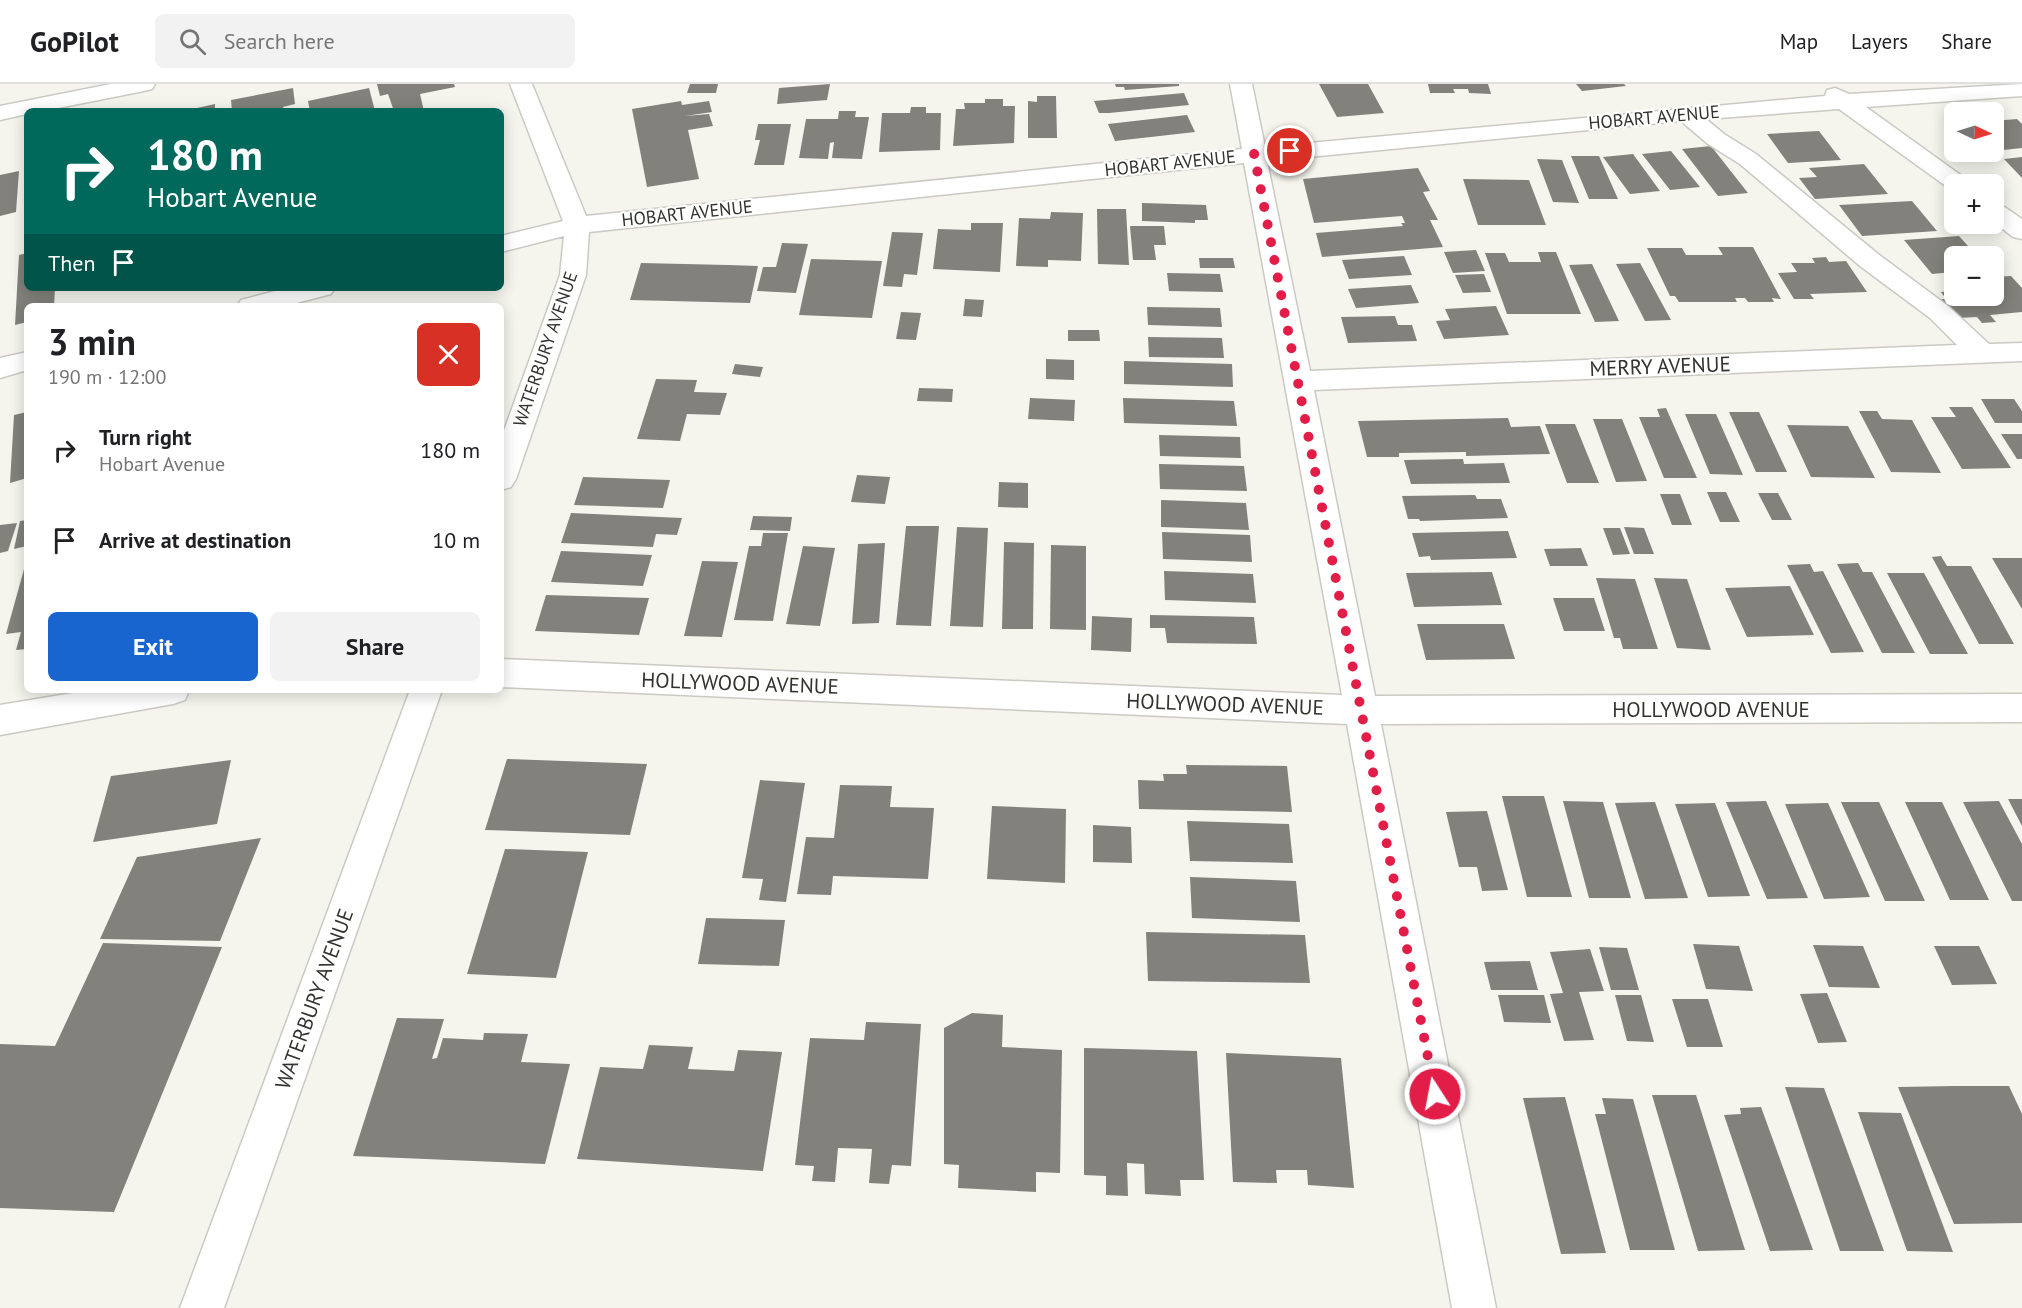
<!DOCTYPE html>
<meta charset="utf-8">
<style>
body{margin:0;font-family:"PT Sans",sans-serif;background:#f2f2f2;color:#202124;height:100vh;display:flex;flex-direction:column;font-size:22px;white-space:nowrap}
*{box-sizing:border-box;margin:0}
p{font-size:20px;color:#757577}
.icon{flex:none;width:33px;height:33px;fill:none;stroke:currentColor;stroke-width:2;stroke-linecap:round;stroke-linejoin:round}
.map{position:relative;flex:1;overflow:hidden}
.sheet{position:absolute;left:24px;top:219px;width:480px;height:390px;display:flex;flex-direction:column;background:#fff;border-radius:9px;box-shadow:0 3px 15px #0003}
.sheet>*{flex:none}
.hud{position:absolute;left:24px;top:24px;width:480px;height:183px;border-radius:9px;box-shadow:0 3px 15px #0003;background:#00695c;color:#fff;overflow:hidden}
.needle{width:39px;rotate:94deg}
.buttons{position:absolute;left:1944px;top:18px;display:grid;gap:12px}
.buttons a{display:grid;place-items:center;width:60px;height:60px;border-radius:9px;background:#fff;box-shadow:0 3px 15px #0003;font-size:30px}
.pin{position:absolute;display:grid;place-items:center;width:51px;height:51px;color:#fff;margin:-26px;border:3px solid #fff;border-radius:50%;box-shadow:0 2px 6px #0007}
.me{position:absolute;width:66px;margin:-33px;rotate:349deg;stroke-linejoin:round;filter:drop-shadow(0 0 4px #0008)}
.turn{display:flex;align-items:center;gap:21px;height:126px;padding:0 24px;font-size:27px}
.turn .icon{width:78px;height:78px;stroke-width:2.5}
.turn b{display:block;font-size:42px;line-height:51px}
.then{display:flex;align-items:center;height:57px;padding:0 24px;background:#0003;gap:12px;font-size:22px}
.round{display:grid;place-items:center;flex:none;width:63px;height:63px;border-radius:9px;background:#f2f2f2}
.overview{display:flex;align-items:center;justify-content:space-between;height:102px;padding:0 24px}
h1{font-size:36px;font-weight:600;line-height:45px}
.button{display:flex;gap:12px;margin-top:auto;padding:12px 24px}
.button a{flex:1;height:69px;border-radius:9px;background:#1865cf;color:#fff;font-size:24px;font-weight:600;line-height:69px;text-align:center}
.button a+a{background:#f2f2f2;color:#202124}
ul{padding:0;list-style:none}
li{display:flex;align-items:center;gap:18px;height:90px;padding:0 24px}
li div{flex:1}
li b{display:block;font-size:22px}
li em{font-style:normal}
header{display:flex;align-items:center;gap:36px;box-sizing:border-box;height:84px;padding:0 30px;background:#fff;border-bottom:2px solid #e0e0e0}
header strong{font-size:28px}
nav{display:flex;gap:33px;margin-inline-start:auto;font-size:21px}
.search{width:420px;height:54px;background:#f2f2f2;display:flex;align-items:center;gap:15px;box-sizing:border-box;padding:0 21px;border-radius:9px;color:#757577;font-size:22px}
.map>svg:first-child{display:block}
.building{fill:#82817b}
.lines{fill:none;stroke-linecap:round;stroke-linejoin:round}
.minor-casing{stroke:#cac9c3;stroke-width:3}
.minor{fill:#fff;fill-rule:evenodd}
.route{stroke:#e11d48;stroke-width:10;stroke-dasharray:0 18}
.labels{text-anchor:middle;dominant-baseline:central;stroke-width:4.5;stroke-linejoin:round;paint-order:stroke}
.far-street-label{font-size:18px;fill:#323230;stroke:#fffffe}
.street-label{font-size:21px;fill:#323230;stroke:#fffffe}
</style>
<header>
<strong>GoPilot</strong>
<div class="search"><svg class="icon" aria-label="search" viewBox="0 0 24 24"><circle cx="10" cy="10" r="6"/><path d="M15 15l6 6"/></svg>Search here</div>
<nav><a>Map</a><a>Layers</a><a>Share</a></nav>
</header>
<div class="map">
<svg width="2022" height="1224" viewBox="0 0 2022 1224">
<rect width="100%" height="100%" fill="#f5f5ee"/>
<path class="building" d="M377 0H454L455 3 420 10 424 27H394L388 10 380 12Z
M690 0H718L716 9H687Z
M830 0 827 16 777 20 779 4Z
M1115 0H1179V2L1125 6 1124 3H1116Z
M1319 0H1368L1384 29 1337 33Z
M1428 0H1488L1491 10 1469 9 1468 5H1453L1455 9H1430Z
M1576 0H1624L1626 2 1582 7Z
M293 4 295 20 283 23 284 27H232L231 16Z
M369 4 375 27H310L308 17Z
M1184 9 1189 21 1109 29H1099L1094 17Z
M1037 12H1056L1057 54H1028V17L1037 18Z
M985 15H1003V22H1015L1014 59 953 62 956 25H965L964 19H985Z
M681 17 682 21 709 17 712 28 685 32 709 30 713 42 688 46 699 95 647 103 632 25Z
M215 20V27H188V26Z
M911 23H926V29H941L940 66 879 68 882 29H910Z
M839 27H856L855 33H869L862 75 832 74 834 58 830 59 828 75 799 74 806 35H838Z
M1187 31 1195 48 1115 57 1108 40Z
M2017 35 2022 40V64L1994 67V37Z
M758 40H791L784 81H754L760 56H755Z
M1819 47 1841 76 1788 79 1767 50Z
M1711 62 1748 109 1718 112 1682 65Z
M1671 67 1700 103 1670 106 1642 70Z
M1633 70 1660 107 1630 110 1603 73Z
M1571 72H1599L1618 115H1589Z
M2022 73V94L2004 75Z
M1537 75 1562 76 1579 119 1553 118Z
M1864 80 1888 110 1815 115 1799 94 1817 93 1809 84Z
M1418 84 1430 107 1423 108 1438 136H1430L1443 163 1322 173 1316 149 1403 142 1401 139H1405L1402 132 1314 139 1303 95Z
M19 87 16 128 0 132V91Z
M1463 95 1529 96 1546 141H1478Z
M1912 117 1937 147 1862 152 1839 121Z
M1142 119 1206 121 1208 136H1195V139L1142 137Z
M1097 125H1126L1129 181 1098 180Z
M1051 128 1083 129 1081 177 1048 176V183L1016 182 1019 134 1050 135Z
M971 139H1003L1000 188 933 185 938 145 971 146Z
M1130 142H1164L1166 161H1154L1156 176H1133Z
M892 148 923 149 917 191 904 190 902 203 883 202Z
M1959 152 1977 172H1954V188L1932 190 1904 156Z
M782 159 808 160 796 209 757 207 763 183H776Z
M1718 163H1753L1781 215 1772 214 1774 218H1748L1745 214H1735L1737 218H1679L1675 212H1670L1647 164H1682L1686 171H1723Z
M1476 166 1485 187 1453 189 1444 168Z
M1538 168H1556L1581 230H1507L1485 169H1505L1509 178H1541Z
M27 169V204H55L54 222H27V238L15 241 19 171Z
M1404 172 1412 191 1349 195 1342 176Z
M1826 173 1829 178 1846 177 1867 208 1810 210 1814 215H1794L1778 189 1797 188 1791 179H1815L1812 174Z
M1199 174H1233L1235 184H1200Z
M811 175 882 177 872 234 799 231Z
M641 179 728 181 758 182 750 219 630 216Z
M1640 179 1671 236 1645 237 1616 180Z
M1592 180 1619 237 1595 238 1569 181Z
M1167 189 1220 190 1223 208 1169 207Z
M1484 190 1491 208 1463 209 1455 191Z
M2011 192 2022 204V228L1990 231 1996 238 1982 239 1977 233 1958 234 1941 215H1946L1941 208 1954 207V212H1994V193Z
M1411 201 1419 219 1356 224 1348 205Z
M965 215 984 216 982 233 963 232Z
M1496 222 1509 251 1444 255 1436 237 1450 236 1445 225Z
M1147 223 1220 224 1222 243 1148 241Z
M901 228 921 229 916 256 896 255Z
M1395 232 1398 241H1412L1417 257 1348 259 1341 233Z
M1068 246H1099L1100 257H1068Z
M1148 253 1222 254 1224 274 1149 273Z
M1046 275 1074 276V296L1046 295Z
M1124 277 1232 280 1233 303 1124 300Z
M735 280 763 283 760 293 732 290Z
M656 295 697 296 694 308 727 309 720 331 687 330 680 357 637 355Z
M919 304 953 305 952 318 917 317Z
M1030 314 1075 316 1074 337 1028 335Z
M1123 314 1234 317 1237 342 1124 339Z
M1981 315H2014L2022 327V339H1995Z
M1949 323H1972L2011 384 1962 385 1931 333H1956Z
M1666 324 1697 394H1664L1639 333H1660L1657 325Z
M1859 327H1877L1882 335 1912 336 1941 389 1891 388Z
M27 328V394L10 399 14 331Z
M1729 328H1759L1787 388H1756Z
M1685 330H1716L1743 391 1710 390Z
M1508 334 1511 343 1540 342 1550 370 1466 372V368L1399 369V373H1367L1358 337Z
M1593 335H1622L1647 397 1616 398Z
M1545 340H1575L1599 399H1567Z
M1787 341 1848 342 1875 394 1811 393Z
M2001 350H2022V375H2017Z
M1159 351 1240 353 1241 374 1160 372Z
M1463 375 1464 380 1504 379 1510 399 1411 400 1404 376Z
M1159 380 1244 382 1247 407 1160 405Z
M857 391 890 393 885 420 851 418Z
M583 393 670 396 663 424 574 421Z
M999 398 1028 399V424L998 423Z
M1707 408H1726L1740 438H1720Z
M1758 409H1778L1792 436H1772Z
M1660 410H1680L1692 441H1672Z
M1475 411 1477 415H1501L1508 434 1420 437 1419 435H1408L1402 412Z
M1161 416 1246 419 1249 446 1161 443Z
M571 429 682 434 677 451 656 450 653 463 561 459Z
M753 432 792 433 790 447 750 446Z
M27 436V462L14 465 20 437Z
M17 439 8 467 0 469V441Z
M906 442H939L931 542 896 541Z
M957 443 988 444 983 543 950 542Z
M1624 443 1644 444 1654 470H1634Z
M1603 444H1620L1630 470 1613 471Z
M1508 447 1517 474 1431 476 1430 472 1419 473 1412 449Z
M1162 448 1250 451 1252 478 1163 475Z
M763 449H788L773 537 734 536 749 462H761Z
M1004 458 1034 459 1033 545H1002Z
M885 459 879 539 852 540 858 460Z
M1051 461 1086 462V546L1050 545Z
M803 462 835 464 820 542 786 540Z
M1581 464 1588 482H1550L1544 465Z
M561 467 652 471 643 502 551 498Z
M1941 472 1947 482H1971L2014 560H1979L1932 473Z
M1992 474H2022V525Z
M702 477 738 478 722 553 684 552Z
M26 478 27 565 16 566 21 548 6 550Z
M1858 479 1863 488H1872L1915 569H1882L1837 480Z
M1810 480 1814 488 1823 487 1864 568 1831 569 1787 481Z
M1164 487 1253 490 1256 519 1165 516Z
M1492 488 1502 521 1414 523 1406 489Z
M1887 489H1924L1968 570H1930Z
M1596 494 1635 495 1658 565H1623L1620 554H1614Z
M1654 494 1687 495 1711 566 1677 564Z
M1790 502 1814 551 1747 553 1725 504Z
M546 511 649 514 639 551 535 547Z
M1553 514H1594L1605 547H1564Z
M1150 531 1254 533 1257 560 1167 559 1165 544H1150Z
M1092 532 1132 534 1131 568 1091 566Z
M1417 540H1504L1515 575 1426 576Z
M507 675 647 680 630 751 485 746Z
M231 676 217 740 93 758 111 692Z
M1186 681 1287 682 1292 728 1139 725 1138 696 1164 697 1163 690H1187Z
M760 696 805 699 786 818 759 816 763 795 742 794Z
M840 701 892 702 890 723 934 724 928 795 833 792 831 811 797 810 806 753 834 754Z
M1502 712H1544L1572 813H1527Z
M2008 715H2022V742Z
M1563 717 1603 718 1631 814H1589Z
M1766 717 1808 814 1767 815 1726 718Z
M1999 717 2022 760V817H2012L1963 718Z
M1655 718 1688 814 1645 815 1615 719Z
M1841 718H1879L1925 817H1885Z
M1905 718H1942L1989 816H1950Z
M1715 719 1750 812 1708 813 1675 720Z
M1828 719 1870 813 1824 815 1785 720Z
M992 722 1066 725 1065 799 987 795Z
M1487 727 1508 806 1482 807 1477 783H1459L1446 728Z
M1187 737 1289 740 1293 779 1190 777Z
M1093 741 1131 743 1132 779 1093 778Z
M261 754 220 857 100 855 137 773Z
M505 765 588 768 556 894 467 890Z
M1190 793 1296 797 1300 838 1192 834Z
M706 834 785 836 779 882 698 880Z
M1146 848 1305 851 1310 899 1148 897Z
M103 859 222 863 114 1128 0 1124V960L55 962Z
M1693 860 1739 862 1753 907 1706 905Z
M1813 861 1863 862 1880 904 1829 903Z
M1934 862H1979L1997 900 1952 901Z
M1599 863 1627 864 1639 906H1611Z
M1590 865 1604 907 1579 908 1594 956 1564 957 1550 910 1563 909 1550 868Z
M1530 877 1538 906H1491L1484 878Z
M1827 909 1847 958 1818 959 1800 910Z
M1498 911H1544L1551 939 1504 938Z
M1615 911H1641L1654 958 1627 957Z
M1672 915H1708L1723 963H1687Z
M972 929 1003 931 1002 963 1062 966 1060 1089 1036 1088V1108L958 1104 959 1081 944 1080V944Z
M397 934 444 935 432 975 437 974 443 954 483 956 484 949 528 950 521 978 570 980 545 1080 353 1072Z
M866 938 921 940 911 1082 892 1081 889 1100 869 1099 872 1065 838 1064 835 1098 812 1097 814 1082 795 1081 810 954 864 956Z
M649 961 693 963 688 985 734 987 738 966 782 968 763 1087 577 1075 600 983 643 985Z
M1084 964 1197 967 1204 1096H1180L1181 1112 1145 1110 1144 1080 1127 1079 1128 1112 1106 1111V1092L1084 1091Z
M1226 969 1341 974 1354 1104 1308 1101 1307 1086H1276L1277 1099 1233 1098Z
M1955 1002H2009L2022 1030V1139L1954 1140 1898 1003Z
M1785 1003 1824 1004 1884 1167H1840Z
M1652 1011H1696L1745 1166 1698 1167Z
M1565 1013 1606 1169 1561 1170 1523 1014Z
M1602 1014 1633 1015 1675 1166H1630L1595 1030H1606Z
M1761 1023 1813 1166 1770 1167 1724 1031 1741 1030 1740 1024Z
M1858 1028 1901 1029 1953 1168 1907 1167Z"/>
<g class="lines">
<defs>
<path id="minor" d="M111 0H155L152 5 144 7 43 27H27V30L0 36V22Z
M510 0H532L586 132 1242 65 1230 0H1252L1265 63 1825 12 1827 6 1835 4 1849 10 2022 0V12L1866 23 1966 95 1970 100H1954V106L1950 105 1839 25 1706 35 1724 50 1756 70 1878 170 1948 222 1989 260 2022 259V277L1314 306 1375 612 2022 610V638L1381 640 1496 1224H1452L1347 640 501 603V575L1342 611 1244 79 589 148 586 191 516 395 511 403 501 406V355L560 191 564 152 501 168V152L563 137ZM1681 37 1708 60 1740 80 1860 182 1930 234 1957 261 1310 287 1267 77Z
M1994 119 2003 122 2022 135V155L2013 153 1994 138Z
M287 204H335L331 210 285 222H237L241 216Z
M27 268V286L0 294V274Z
M91 606H189L185 616 173 620 0 651V621Z
M410 606H442L224 1224H180Z"/>
</defs>
<use href="#minor" class="minor-casing"/>
<use href="#minor" class="minor"/>
</g>
<g class="lines">
<path class="route" d="M1290 67 1254 70 1435 1010"/>
</g>
<g class="labels">
<g class="far-street-label">
<text transform="translate(1654 33) rotate(-5)">HOBART AVENUE</text>
<text transform="translate(1170 79) rotate(-6)">HOBART AVENUE</text>
<text transform="translate(687 129) rotate(-6)">HOBART AVENUE</text>
<text transform="translate(545 265) rotate(-71)">WATERBURY AVENUE</text>
</g>
<g class="street-label">
<text transform="translate(1660 282) rotate(-2)">MERRY AVENUE</text>
<text transform="translate(740 599) rotate(2)">HOLLYWOOD AVENUE</text>
<text transform="translate(1225 620) rotate(2)">HOLLYWOOD AVENUE</text>
<text x="1711" y="625">HOLLYWOOD AVENUE</text>
<text transform="translate(314 915) rotate(-70)">WATERBURY AVENUE</text>
</g>
</g>
</svg>
<div class="buttons">
<a><svg class="needle" viewBox="-14 -14 28 28"><path d="M0-13l5 13h-10z" fill="#e53935"/><path d="M0 13l5-13h-10z" fill="#757577"/></svg></a>
<a>+</a>
<a>−</a>
</div>
<div class="pin" style="left:1290px;top:67px;background:#d93025"><svg class="icon" aria-label="arrive" viewBox="0 0 24 24"><path d="M6 21V4h12l-3 4 3 4H6"/></svg></div>
<svg class="me" style="left:1435px;top:1010px" viewBox="-20 -20 40 40"><circle r="17" fill="#e11d48" stroke="#fff" stroke-width="3"/><path d="M0-11L8 9 0 5-8 9z" fill="#fff"/></svg>
<div class="hud">
<div class="turn"><svg class="icon" aria-label="right" viewBox="0 0 24 24"><path d="M7 20v-9h11M14 6l5 5-5 5"/></svg><div><b>180 m</b>Hobart Avenue</div></div>
<div class="then">Then<svg class="icon" aria-label="arrive" viewBox="0 0 24 24"><path d="M6 21V4h12l-3 4 3 4H6"/></svg></div>
</div>
<section class="sheet">
<div class="overview"><div><h1>3 min</h1><p>190 m · 12:00</p></div><a class="round" style="background:#d93025;color:#fff"><svg class="icon" aria-label="close" viewBox="0 0 24 24"><path d="M6 6l12 12M18 6L6 18"/></svg></a></div>
<ul>
<li><svg class="icon" aria-label="right" viewBox="0 0 24 24"><path d="M7 20v-9h11M14 6l5 5-5 5"/></svg><div><b>Turn right</b><p>Hobart Avenue</p></div><em>180 m</em></li>
<li><svg class="icon" aria-label="arrive" viewBox="0 0 24 24"><path d="M6 21V4h12l-3 4 3 4H6"/></svg><div><b>Arrive at destination</b></div><em>10 m</em></li>
</ul>
<div class="button"><a>Exit</a><a>Share</a></div>
</section>
</div>
